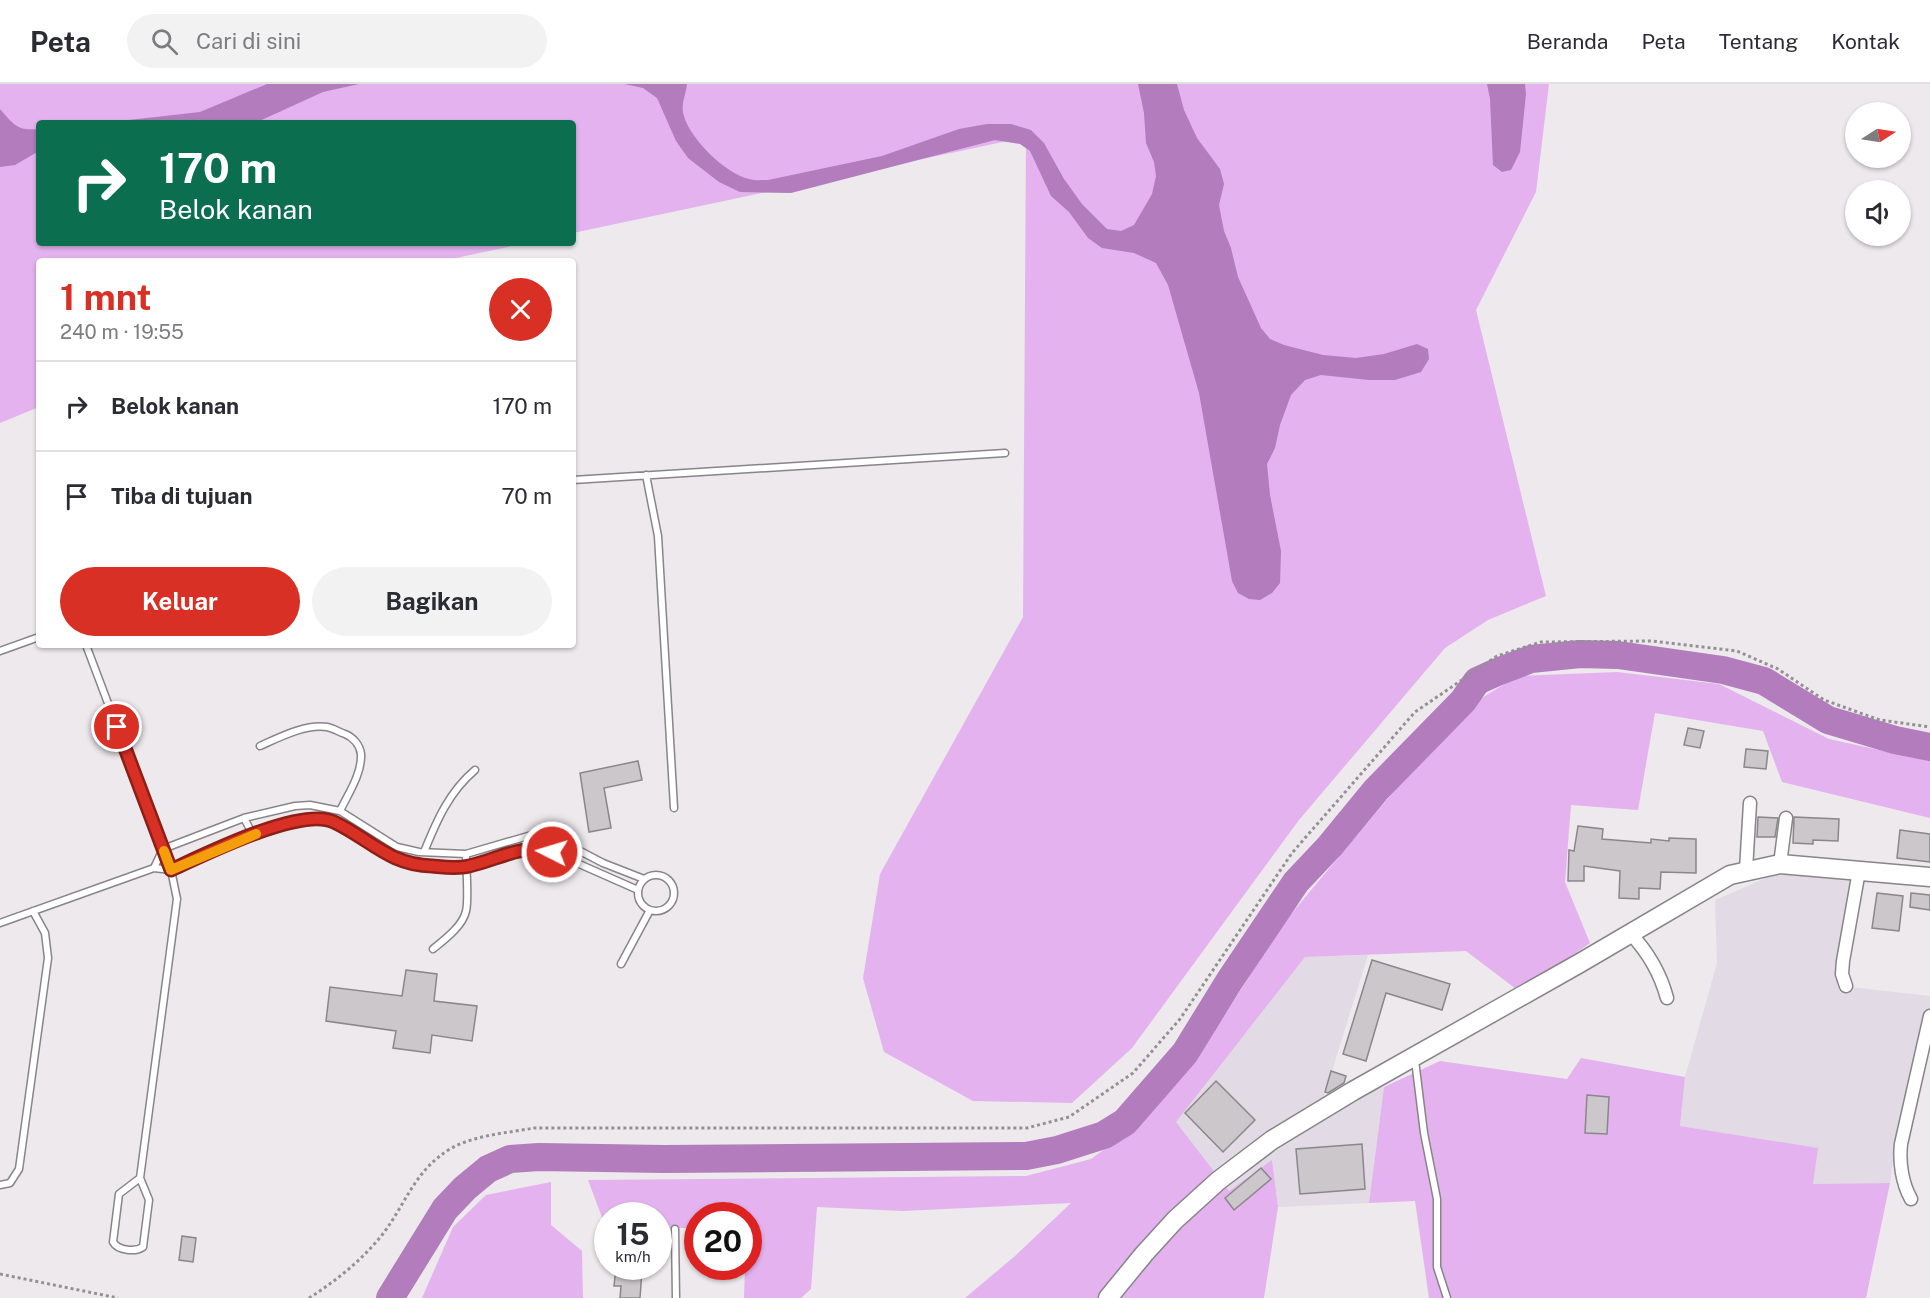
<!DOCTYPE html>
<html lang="id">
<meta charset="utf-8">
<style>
body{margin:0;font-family:"Public Sans",sans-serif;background:#f2f2f3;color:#2b2b33;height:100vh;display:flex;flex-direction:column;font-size:22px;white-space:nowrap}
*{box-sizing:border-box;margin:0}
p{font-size:20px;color:#7c7c81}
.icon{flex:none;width:33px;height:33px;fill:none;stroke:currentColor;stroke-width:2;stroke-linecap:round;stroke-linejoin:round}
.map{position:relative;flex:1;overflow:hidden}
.side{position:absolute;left:36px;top:174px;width:540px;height:390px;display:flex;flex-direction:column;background:#fff;border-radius:6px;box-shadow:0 2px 4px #0004}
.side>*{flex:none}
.guide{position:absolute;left:36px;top:36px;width:540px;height:126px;border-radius:6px;box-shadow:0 2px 4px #0004;background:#0b6e4f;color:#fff;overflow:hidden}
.needle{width:39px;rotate:78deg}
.fabs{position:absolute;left:1845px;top:18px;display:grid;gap:12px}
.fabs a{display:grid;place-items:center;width:66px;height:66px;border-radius:50%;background:#fff;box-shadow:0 2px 4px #0004;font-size:30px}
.speed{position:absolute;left:594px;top:1118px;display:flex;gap:12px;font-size:30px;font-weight:700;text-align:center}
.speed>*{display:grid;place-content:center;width:78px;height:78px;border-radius:50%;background:#fff;box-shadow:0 2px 4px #0004;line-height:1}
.speed small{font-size:15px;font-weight:400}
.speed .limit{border:9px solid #d22;background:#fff;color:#111}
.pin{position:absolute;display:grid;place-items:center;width:51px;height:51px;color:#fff;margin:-26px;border:3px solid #fff;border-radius:50%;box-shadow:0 2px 6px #0007}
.me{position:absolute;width:66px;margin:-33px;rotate:275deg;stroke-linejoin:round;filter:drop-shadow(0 0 4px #0008)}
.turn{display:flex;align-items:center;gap:21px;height:126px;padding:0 24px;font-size:27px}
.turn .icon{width:78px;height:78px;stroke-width:2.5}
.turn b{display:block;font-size:42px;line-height:51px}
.round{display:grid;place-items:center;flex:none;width:63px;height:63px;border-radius:32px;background:#f2f2f3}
.headline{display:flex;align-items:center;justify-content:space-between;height:102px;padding:0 24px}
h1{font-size:36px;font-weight:700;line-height:45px;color:#d93025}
.action{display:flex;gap:12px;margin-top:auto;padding:12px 24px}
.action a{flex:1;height:69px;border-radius:36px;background:#d93025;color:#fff;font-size:24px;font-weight:700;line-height:69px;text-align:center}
.action a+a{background:#f2f2f3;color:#2b2b33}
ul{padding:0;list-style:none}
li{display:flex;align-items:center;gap:18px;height:90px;padding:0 24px;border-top:2px solid #e1e1e2}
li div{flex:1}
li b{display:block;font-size:22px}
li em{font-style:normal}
header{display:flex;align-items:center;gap:36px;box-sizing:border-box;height:84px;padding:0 30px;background:#fff;border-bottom:2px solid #e1e1e2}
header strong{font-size:28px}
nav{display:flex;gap:33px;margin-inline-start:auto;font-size:21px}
.search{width:420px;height:54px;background:#f2f2f3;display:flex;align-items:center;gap:15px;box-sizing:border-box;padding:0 21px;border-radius:33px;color:#7c7c81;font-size:22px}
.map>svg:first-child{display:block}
.built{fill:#e2dae4}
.green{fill:#e4b2ee}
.water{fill:#b27cbd}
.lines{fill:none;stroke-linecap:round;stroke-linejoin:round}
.river{stroke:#b27cbd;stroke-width:28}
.building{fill:#cbc7cb;stroke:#8a878b;stroke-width:1.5}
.lane-casing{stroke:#878588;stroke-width:9}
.street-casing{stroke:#878588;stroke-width:15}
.secondary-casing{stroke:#878588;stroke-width:21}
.path{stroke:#949194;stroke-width:3;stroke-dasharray:3 3;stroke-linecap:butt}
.lane{stroke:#fff;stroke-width:6}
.street{stroke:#fff;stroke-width:12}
.secondary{stroke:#fff;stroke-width:18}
.route-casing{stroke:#8d1f18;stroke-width:15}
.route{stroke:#d93025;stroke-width:10}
.slow{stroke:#f59e0b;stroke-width:10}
</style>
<header>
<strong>Peta</strong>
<div class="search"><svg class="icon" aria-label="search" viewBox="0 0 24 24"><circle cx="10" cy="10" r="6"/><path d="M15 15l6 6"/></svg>Cari di sini</div>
<nav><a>Beranda</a><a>Peta</a><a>Tentang</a><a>Kontak</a></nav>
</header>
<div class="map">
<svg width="1930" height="1214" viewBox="0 0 1930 1214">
<rect width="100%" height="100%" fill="#ede9ed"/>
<path class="built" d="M1775 790 1858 797 1841 902 1930 912V937L1895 1060 1890 1099 1813 1100 1817 1064 1680 1042 1685 993 1717 879 1715 816Z
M1368 871 1323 1016 1384 1003 1369 1119 1278 1123 1272 1077 1229 1107 1175 1038 1305 873Z"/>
<path class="green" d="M0 0H1549L1536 108 1476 226 1546 512 1488 536 1445 564 1299 736 1132 964 1072 1019 973 1017 884 968 863 894 880 790 1023 533 1026 53 573 149V39H39V159H526L442 177H39V323L0 339Z
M1617 588 1719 600 1829 655 1930 677V734L1782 698 1763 647 1655 629 1638 726 1571 721 1565 798 1590 859 1520 908 1466 867 1305 873 1176 1038 1229 1107 1272 1076 1278 1123 1264 1214H965L1015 1172 1071 1119 903 1127 817 1123 811 1205 801 1214H744L745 1182H748V1131H698L697 1144H659L658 1131H608L606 1144 588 1096 1026 1092 1091 1075 1138 1041 1199 972 1281 842 1461 627 1517 592Z
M1581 974 1685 993 1680 1042 1818 1064 1813 1100 1890 1099 1866 1214H1429L1415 1117 1369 1119 1384 1003 1440 977 1567 995Z
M551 1098V1141L582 1167 583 1214H422L453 1143 486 1111Z"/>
<path class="water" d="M267 0H359L323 8 255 39H102L200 28Z
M624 0H687C686 11 680 21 684 32 690 55 726 90 749 95 755 97 762 96 768 96L882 72 959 45 987 40H1011L1031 46 1044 59 1064 95 1082 120 1107 145 1121 147 1134 141 1152 110 1156 92 1154 78 1146 59 1144 29 1138 0H1177L1184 26 1197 54 1220 85 1224 100 1219 121 1224 147 1231 164 1238 193 1261 244 1270 255 1284 261 1323 271 1356 274 1384 270 1417 260 1428 265 1429 275 1421 288 1395 296H1369L1321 291 1305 296 1291 311 1280 341 1275 364 1267 380 1270 411 1281 467 1280 499 1272 509 1260 516 1249 515 1238 509 1232 497 1199 309 1168 201 1156 179 1134 169 1102 164 1088 154 1069 128 1051 112 1030 67 1020 60 995 56 791 109 740 108 719 98 688 74 676 57 657 14 643 4Z
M1487 0H1525L1526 10 1520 68 1511 86 1502 88 1493 81 1490 15Z
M0 25C14 41 17 47 39 45V67L15 81 0 83Z"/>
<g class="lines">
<path class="river" d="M390 1214 445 1125 465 1104 488 1085 510 1075 539 1073 663 1075 1026 1072 1057 1066 1104 1051 1125 1038 1185 969 1230 896 1296 798 1330 762 1376 706 1463 617 1477 597 1497 588 1531 575 1580 570 1618 571 1723 586 1764 597 1828 636 1895 656 1930 663"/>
</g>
<path class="building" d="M1688 644 1704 647 1700 664 1684 661Z
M1746 665 1768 667 1766 685 1744 683Z
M638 677 642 696 604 704 611 744 589 748 580 689Z
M1758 733 1778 734 1775 753H1757Z
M1794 733 1839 735 1838 757 1813 756V760L1793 759Z
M1578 742 1603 745 1602 755 1651 759V755L1669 757V754L1696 755V789L1661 788 1660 805 1639 804V815L1619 814 1620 787 1584 782V797H1568L1569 766 1574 767Z
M1900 746 1930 750V778L1897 774Z
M1877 809 1903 812 1899 847 1872 844Z
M1911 809 1930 811V826L1910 823Z
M1372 876 1450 900 1442 926 1386 909 1366 977 1343 970Z
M406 886 437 890 434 917 477 922 472 957 432 951 430 969 393 964 396 947 326 937 330 903 402 912Z
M1331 987 1346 992 1344 999 1328 1009 1325 1008Z
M1216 997 1255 1036 1223 1068 1185 1029Z
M1587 1011 1609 1013 1607 1050 1585 1049Z
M1362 1060 1365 1105 1300 1110 1296 1065Z
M1261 1084 1271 1095 1234 1126 1225 1114Z
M182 1152 196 1154 193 1178 179 1176Z
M616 1184 642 1186 640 1214H620L621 1202H614Z"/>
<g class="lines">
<defs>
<path id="lane" d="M646 391 658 452 674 724
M573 396 1005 369
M86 561 171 786 177 815 140 1094
M0 567 39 553
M260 662C280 653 305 640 327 643 333 644 339 648 345 650 353 653 360 661 361 670 362 690 348 710 340 727
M244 734 253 751
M424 768C437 736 449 708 475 686
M638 809a18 18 0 1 1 36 0a18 18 0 1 1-36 0Z
M638 806 552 768 537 764H526L466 783 422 782 390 773 332 737 316 734 296 737 253 751 171 786 154 784 163 765 244 734 295 722 310 721 340 727 397 763 419 768 466 770 535 750 559 756 603 779 644 795
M0 839 154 784
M433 865C444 856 463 842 466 827 469 816 466 783 466 770
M621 880 650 826
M1415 976 1424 1049 1437 1115V1183L1447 1214
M140 1094 149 1116 143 1163C136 1168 118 1167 113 1158L119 1110Z
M0 1101 10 1099 19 1085 48 874 45 849 33 827
M675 1145 676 1214"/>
<path id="street" d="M1780 780 1786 734
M1746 786 1750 719
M1630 849C1648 868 1660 888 1667 914
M1846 902 1842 890 1843 877 1859 787
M1911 1115C1902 1099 1899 1078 1901 1060L1930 932"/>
<path id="secondary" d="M1108 1214 1144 1170 1175 1136 1218 1097 1272 1056 1353 1007 1580 879 1730 791 1780 780 1930 793"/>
</defs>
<use href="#lane" class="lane-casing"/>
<use href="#street" class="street-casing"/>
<use href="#secondary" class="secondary-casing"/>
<path class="path" d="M0 1190 118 1214
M309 1214C336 1197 362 1176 382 1151 406 1120 414 1087 450 1065 474 1051 507 1049 534 1044H1027L1069 1033 1133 989 1180 935 1292 769 1415 628 1497 572 1541 558 1652 557 1737 567 1778 585 1824 616 1880 636 1930 643"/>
<use href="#lane" class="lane"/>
<use href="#street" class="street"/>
<use href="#secondary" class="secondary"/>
</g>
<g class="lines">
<defs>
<path id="route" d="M117 643 171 786C204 771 301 722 334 738 370 755 389 781 432 782 444 783 457 785 469 782 500 775 519 760 552 768"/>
</defs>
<use href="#route" class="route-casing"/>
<use href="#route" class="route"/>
<path class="slow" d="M164 767 171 786 256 750"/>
</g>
</svg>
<div class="fabs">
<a><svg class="needle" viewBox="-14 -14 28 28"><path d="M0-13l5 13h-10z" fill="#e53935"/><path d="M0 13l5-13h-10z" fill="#7c7c81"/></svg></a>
<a><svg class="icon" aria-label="sound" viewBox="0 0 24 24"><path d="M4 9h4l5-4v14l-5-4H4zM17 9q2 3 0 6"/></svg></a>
</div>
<div class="speed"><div>15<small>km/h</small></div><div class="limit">20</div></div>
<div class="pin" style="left:117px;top:643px;background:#d93025"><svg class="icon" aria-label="arrive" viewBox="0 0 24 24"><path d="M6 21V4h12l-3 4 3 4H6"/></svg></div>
<svg class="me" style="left:552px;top:768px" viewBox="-20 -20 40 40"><circle r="17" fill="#d93025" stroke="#fff" stroke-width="3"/><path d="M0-11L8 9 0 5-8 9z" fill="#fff"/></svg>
<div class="guide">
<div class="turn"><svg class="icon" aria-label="right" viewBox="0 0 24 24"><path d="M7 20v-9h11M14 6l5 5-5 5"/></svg><div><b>170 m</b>Belok kanan</div></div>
</div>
<section class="side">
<div class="headline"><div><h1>1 mnt</h1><p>240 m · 19:55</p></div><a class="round" style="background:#d93025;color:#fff"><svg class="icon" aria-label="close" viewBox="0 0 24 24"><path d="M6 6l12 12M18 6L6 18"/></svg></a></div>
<ul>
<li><svg class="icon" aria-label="right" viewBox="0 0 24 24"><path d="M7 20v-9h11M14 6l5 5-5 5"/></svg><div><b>Belok kanan</b></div><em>170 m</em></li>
<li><svg class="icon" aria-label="arrive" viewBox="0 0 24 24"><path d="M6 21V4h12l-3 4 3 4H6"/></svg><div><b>Tiba di tujuan</b></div><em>70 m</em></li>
</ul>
<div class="action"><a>Keluar</a><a>Bagikan</a></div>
</section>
</div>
